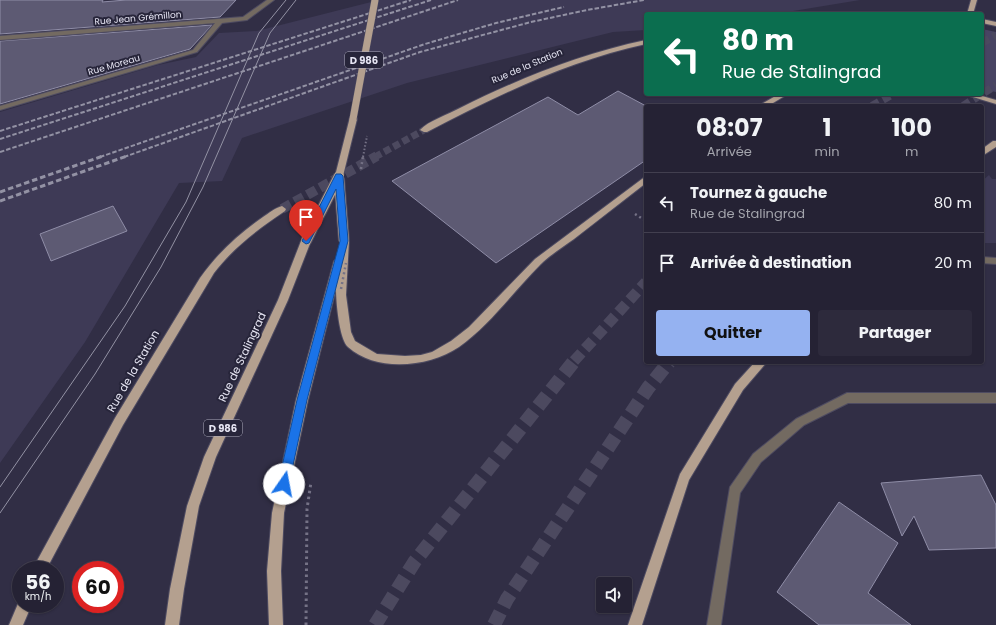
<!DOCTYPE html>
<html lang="fr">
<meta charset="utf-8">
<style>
body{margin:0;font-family:Poppins,sans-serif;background:#2d2a3c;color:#f1f3f6;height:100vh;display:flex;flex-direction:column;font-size:15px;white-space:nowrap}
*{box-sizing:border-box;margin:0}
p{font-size:13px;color:#a3a4ac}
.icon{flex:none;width:22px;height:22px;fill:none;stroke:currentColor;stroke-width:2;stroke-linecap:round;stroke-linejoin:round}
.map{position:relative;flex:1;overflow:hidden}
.drawer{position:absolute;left:644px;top:104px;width:340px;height:260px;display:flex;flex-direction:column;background:#252234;border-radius:4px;box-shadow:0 1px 3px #0004,0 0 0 1px #423f4f}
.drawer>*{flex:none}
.top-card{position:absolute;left:644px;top:12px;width:340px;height:84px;border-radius:4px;box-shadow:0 1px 3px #0004,0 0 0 1px #423f4f;background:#0b6e4f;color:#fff;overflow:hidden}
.buttons{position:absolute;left:596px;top:577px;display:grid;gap:8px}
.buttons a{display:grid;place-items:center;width:36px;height:36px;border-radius:4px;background:#252234;box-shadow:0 1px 3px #0004,0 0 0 1px #423f4f;font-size:20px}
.speed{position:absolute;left:12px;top:561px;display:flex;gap:8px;font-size:20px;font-weight:700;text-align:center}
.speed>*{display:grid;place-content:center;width:52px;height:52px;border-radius:50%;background:#252234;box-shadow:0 1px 3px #0004,0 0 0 1px #423f4f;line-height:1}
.speed small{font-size:10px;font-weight:400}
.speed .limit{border:6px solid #d22;background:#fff;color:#111}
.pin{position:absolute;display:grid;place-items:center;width:34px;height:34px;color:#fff;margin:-41px -17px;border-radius:50% 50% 50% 0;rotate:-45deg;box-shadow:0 0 4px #0007}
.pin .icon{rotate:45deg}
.me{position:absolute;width:44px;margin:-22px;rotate:12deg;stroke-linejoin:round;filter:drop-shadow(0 0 3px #0008)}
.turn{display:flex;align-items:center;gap:14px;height:84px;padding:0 12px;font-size:18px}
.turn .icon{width:52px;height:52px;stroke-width:2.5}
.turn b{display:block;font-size:28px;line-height:34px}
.eta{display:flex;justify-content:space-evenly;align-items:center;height:68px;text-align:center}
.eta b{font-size:24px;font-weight:700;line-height:28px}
.action{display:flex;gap:8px;margin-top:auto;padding:8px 12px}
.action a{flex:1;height:46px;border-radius:4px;background:#95b2f1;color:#111;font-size:16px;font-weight:700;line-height:46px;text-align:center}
.action a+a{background:#2d2a3c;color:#f1f3f6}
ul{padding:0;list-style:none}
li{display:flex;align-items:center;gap:12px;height:60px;padding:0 12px;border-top:1px solid #423f4f}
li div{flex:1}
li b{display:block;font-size:15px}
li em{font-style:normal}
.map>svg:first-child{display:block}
.built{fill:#3e3a56}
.green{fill:#484463}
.building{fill:#5d5a73;stroke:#8f8da7}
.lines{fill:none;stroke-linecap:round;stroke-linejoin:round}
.primary-tunnel-far1{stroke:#4c495f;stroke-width:7;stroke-dasharray:7 3.5;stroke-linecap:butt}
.primary-tunnel{stroke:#4c495f;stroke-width:10;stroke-dasharray:10 4.5;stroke-linecap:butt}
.motorway-tunnel-far2{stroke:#4c495f;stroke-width:8;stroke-dasharray:8 4.5;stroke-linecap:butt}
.motorway-tunnel-far1{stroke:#4c495f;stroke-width:11;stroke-dasharray:11 5.5;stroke-linecap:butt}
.motorway-tunnel{stroke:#4c495f;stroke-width:14;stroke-dasharray:14 7;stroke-linecap:butt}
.minor-casing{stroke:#4e4b61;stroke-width:2}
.tertiary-casing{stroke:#4e4b61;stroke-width:2}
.primary-casing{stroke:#4e4b61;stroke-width:2}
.path-far1{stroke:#757286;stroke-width:2.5;stroke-dasharray:2 3;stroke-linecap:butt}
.path{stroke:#757286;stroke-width:3;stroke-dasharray:2.5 3.5;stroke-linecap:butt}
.minor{fill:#736a61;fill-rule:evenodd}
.tertiary{fill:#736a61;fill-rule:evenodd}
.primary{fill:#b4a08f;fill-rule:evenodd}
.tram{stroke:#9392a4;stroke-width:1}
.rail-far1{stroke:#9392a4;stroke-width:2;stroke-dasharray:4.5 2;stroke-linecap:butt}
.rail{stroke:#9392a4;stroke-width:3;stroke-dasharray:5.5 3;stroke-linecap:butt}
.primary-bridge-far1-casing{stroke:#4e4b61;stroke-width:8;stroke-linecap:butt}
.primary-bridge-casing{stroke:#4e4b61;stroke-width:12;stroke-linecap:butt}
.path-bridge-far1{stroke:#757286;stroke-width:2;stroke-dasharray:1.5 2;stroke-linecap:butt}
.path-bridge{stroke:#757286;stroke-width:2.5;stroke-dasharray:2 3;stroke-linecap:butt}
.primary-bridge-far1{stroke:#b4a08f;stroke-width:7}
.primary-bridge{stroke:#b4a08f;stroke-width:10}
.route{fill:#1a73e8;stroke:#114b97}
.labels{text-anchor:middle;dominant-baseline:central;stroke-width:4;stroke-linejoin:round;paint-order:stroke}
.far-street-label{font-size:9px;fill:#e6e5f3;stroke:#27253a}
.shield{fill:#27253a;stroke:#adabbc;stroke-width:1}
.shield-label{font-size:10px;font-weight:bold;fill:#e6e5f3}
.street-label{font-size:11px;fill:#e6e5f3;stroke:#27253a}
</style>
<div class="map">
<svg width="996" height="625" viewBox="0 0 996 625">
<rect width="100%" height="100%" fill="#312e45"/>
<path class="built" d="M379 0H860L775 14H646V30L613 32 407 83 242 138 222 181 179 183 85 342 0 463V112L158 65 196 57 219 33 257 31Z
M989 175 992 179H996V243H982V181Z"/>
<path class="green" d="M982 29 996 32V92L982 89Z"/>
<path class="building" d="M0 0H103L102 2 126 0H236L220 17 0 34Z
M212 25 190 49 0 104V41Z
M618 91 646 106V160L496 263 392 181 548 97 578 115Z
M113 206 127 231 51 261 40 234Z
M981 475 996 505V548L929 550 914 516 902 536 881 483Z
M839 502 898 543 868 593 911 625H819L777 592Z"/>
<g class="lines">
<path class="primary-tunnel-far1" d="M375 157 424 130"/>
<path class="primary-tunnel" d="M282 209 377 156"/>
<path class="motorway-tunnel-far2" d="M982 43 996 35
M872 106 893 94
M963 106 996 85"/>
<path class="motorway-tunnel-far1" d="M574 361 646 282"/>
<path class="motorway-tunnel" d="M375 625 415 561 575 360
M494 625 507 599 648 388 669 362"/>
<defs>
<path id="minor" d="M267 0H274L247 20 222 23 197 52 0 110V106L193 50 215 23 0 40V36L243 17Z
M847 393H996V403H848L804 425 761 462 740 493 721 625H707L730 487 753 454 796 419Z"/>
<path id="tertiary" d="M982 257 996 258V264L982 263Z"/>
<path id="primary" d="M971 0H977L973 14H967Z
M982 19 996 22V26L982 23Z
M646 40V44C568 61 498 95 427 132H424L420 130C428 121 449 114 460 108 520 78 580 54 646 40Z
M779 94H788L768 106H758Z
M963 94H975L996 100V104Z
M350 117H356L357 119 343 176 339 179 335 176Z
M993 141H996V147L982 156V149Z
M646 176V183C622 202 598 220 574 239 563 247 550 255 540 265 513 292 490 325 459 347 429 367 377 373 348 347 339 339 336 301 336 289L308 400 284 513 281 571 283 625H269L267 571 272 513 296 400 334 261 338 258 341 239 344 238 349 241 346 295 351 332 355 341 377 354 405 356 421 355 432 352 451 341 469 327 535 259Z
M282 206 286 209 285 211C258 229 234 247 214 273L123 425 46 570H32L115 418 200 278C217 254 238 234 263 217 269 213 275 208 282 206Z
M306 238 311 241 288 300 216 457 199 506 184 589 179 625H165L170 589 187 506 204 457 278 300 301 241Z
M755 362H767L743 390 689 480 642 625H628L680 474 735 384Z
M20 599 21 604H32L23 625H9Z"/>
</defs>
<use href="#minor" class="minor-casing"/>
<use href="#tertiary" class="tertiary-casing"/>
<use href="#primary" class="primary-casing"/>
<path class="path-far1" d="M635 214 646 221"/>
<path class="path" d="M306 625 307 509 311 482"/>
<use href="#minor" class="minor"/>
<use href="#tertiary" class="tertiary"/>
<use href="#primary" class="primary"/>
<path class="tram" d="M0 487 125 306 186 202 259 33 286 0
M0 513 95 374 161 267 203 187 270 33 296 0"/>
<path class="rail-far1" d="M0 131 411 0
M0 139 431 0
M0 152 458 0
M100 157 425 44 496 23 564 7
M124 157 420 52 531 22 587 10 644 0"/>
<path class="rail" d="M0 192 103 156
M0 201 127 156"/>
<defs>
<path id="primary-bridge-far1" d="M353 119 375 0"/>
<path id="primary-bridge" d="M339 178 344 241
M306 241 339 176"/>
</defs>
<use href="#primary-bridge-far1" class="primary-bridge-far1-casing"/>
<use href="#primary-bridge" class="primary-bridge-casing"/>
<path class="path-bridge-far1" d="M363 157 367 136"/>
<path class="path-bridge" d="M361 169 363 156
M341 289 346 263"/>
<use href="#primary-bridge-far1" class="primary-bridge-far1"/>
<use href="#primary-bridge" class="primary-bridge"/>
</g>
<path class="route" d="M336 174H341L343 176 348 241 307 400 289 484 288 488 284 490 280 488 278 484 297 400 340 241 336 189 309 243 306 244 302 241Z"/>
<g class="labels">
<g class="far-street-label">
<text transform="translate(138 18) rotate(-5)">Rue Jean Grémillon</text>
<text transform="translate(114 65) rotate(-16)">Rue Moreau</text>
<text transform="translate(527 66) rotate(-23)">Rue de la Station</text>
</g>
<g class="shield">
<rect x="345" y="52" width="38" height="16" rx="3"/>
<rect x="204" y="420" width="38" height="16" rx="3"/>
</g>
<g class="shield-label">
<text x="364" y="60">D 986</text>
<text x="223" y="428">D 986</text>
</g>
<g class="street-label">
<text transform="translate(242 357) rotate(-65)">Rue de Stalingrad</text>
<text transform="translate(133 371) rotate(-60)">Rue de la Station</text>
</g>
</g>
</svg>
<div class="buttons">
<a><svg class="icon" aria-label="sound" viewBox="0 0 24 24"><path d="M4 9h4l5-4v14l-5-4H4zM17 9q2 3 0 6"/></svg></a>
</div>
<div class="speed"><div>56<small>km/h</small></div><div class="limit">60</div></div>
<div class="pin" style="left:306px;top:241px;background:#d93025"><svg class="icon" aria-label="arrive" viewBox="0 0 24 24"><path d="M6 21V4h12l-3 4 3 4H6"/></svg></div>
<svg class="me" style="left:284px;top:484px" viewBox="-20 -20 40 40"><circle r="19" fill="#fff"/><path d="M0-13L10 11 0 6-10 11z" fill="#1a73e8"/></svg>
<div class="top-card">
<div class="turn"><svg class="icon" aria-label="left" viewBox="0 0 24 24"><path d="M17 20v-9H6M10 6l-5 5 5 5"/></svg><div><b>80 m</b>Rue de Stalingrad</div></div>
</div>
<section class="drawer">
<div class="eta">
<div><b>08:07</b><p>Arrivée</p></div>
<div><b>1</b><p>min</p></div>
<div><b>100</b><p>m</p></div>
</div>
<ul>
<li><svg class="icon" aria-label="left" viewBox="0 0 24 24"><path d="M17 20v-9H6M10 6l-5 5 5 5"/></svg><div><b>Tournez à gauche</b><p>Rue de Stalingrad</p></div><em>80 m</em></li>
<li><svg class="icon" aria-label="arrive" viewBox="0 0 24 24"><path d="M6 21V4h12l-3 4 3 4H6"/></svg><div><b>Arrivée à destination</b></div><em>20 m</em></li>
</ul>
<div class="action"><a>Quitter</a><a>Partager</a></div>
</section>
</div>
